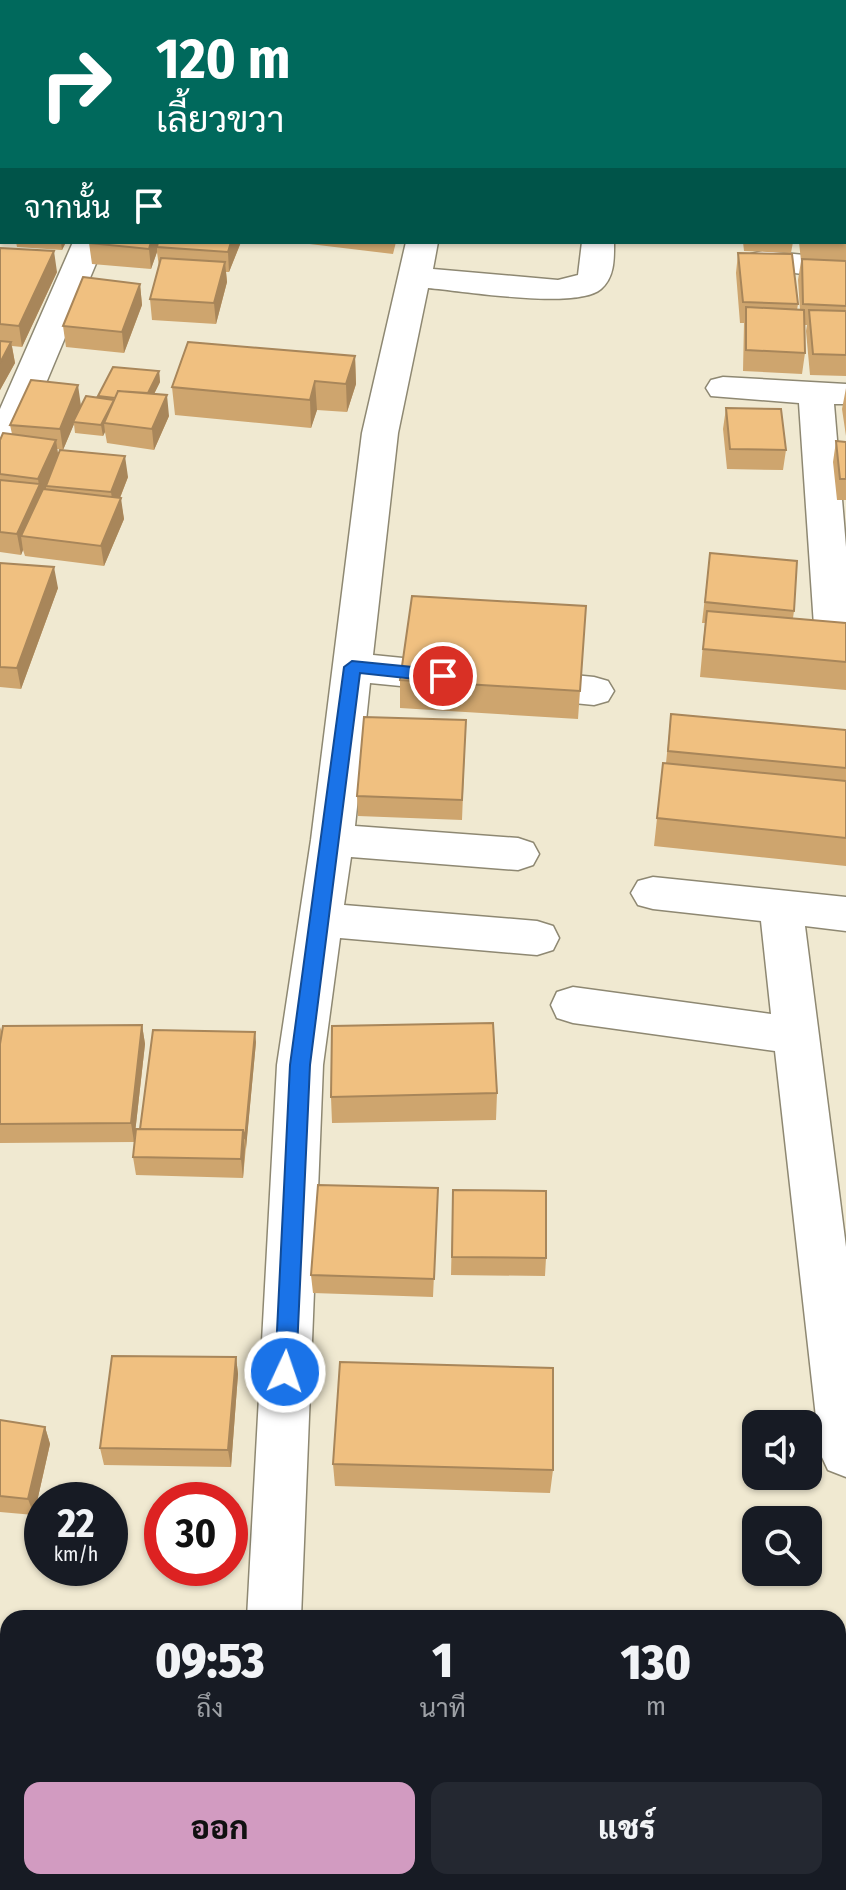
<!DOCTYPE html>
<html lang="th">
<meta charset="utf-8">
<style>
body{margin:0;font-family:"Fira Sans Condensed",Sarabun,sans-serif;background:#242831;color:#f1f3f6;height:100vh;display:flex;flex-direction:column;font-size:30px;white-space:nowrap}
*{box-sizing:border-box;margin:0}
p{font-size:26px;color:#9ea1a6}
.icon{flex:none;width:44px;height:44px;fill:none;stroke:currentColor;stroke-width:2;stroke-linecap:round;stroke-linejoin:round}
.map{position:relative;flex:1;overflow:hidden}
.drawer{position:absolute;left:0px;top:1610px;width:846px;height:280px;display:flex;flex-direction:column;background:#171b24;border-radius:24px 24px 0 0;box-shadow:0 2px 6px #0004}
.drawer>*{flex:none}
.banner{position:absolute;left:0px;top:0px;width:846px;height:244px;box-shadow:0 2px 6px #0004;background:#00695c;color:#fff;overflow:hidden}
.tools{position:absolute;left:742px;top:1410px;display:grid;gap:16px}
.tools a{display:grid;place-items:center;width:80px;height:80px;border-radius:16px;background:#171b24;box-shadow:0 2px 6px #0004;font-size:40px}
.speed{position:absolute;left:24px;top:1482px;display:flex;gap:16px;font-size:40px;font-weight:700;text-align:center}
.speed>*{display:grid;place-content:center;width:104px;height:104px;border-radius:50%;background:#171b24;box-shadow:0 2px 6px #0004;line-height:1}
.speed small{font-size:20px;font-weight:400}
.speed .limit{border:12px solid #d22;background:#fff;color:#111}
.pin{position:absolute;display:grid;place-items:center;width:68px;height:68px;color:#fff;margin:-34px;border:4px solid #fff;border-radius:50%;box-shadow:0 2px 8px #0007}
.me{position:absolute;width:88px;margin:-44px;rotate:3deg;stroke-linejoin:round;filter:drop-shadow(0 0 6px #0008)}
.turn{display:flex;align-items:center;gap:28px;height:168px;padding:0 24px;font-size:36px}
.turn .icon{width:104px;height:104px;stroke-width:2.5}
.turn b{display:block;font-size:56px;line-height:68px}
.then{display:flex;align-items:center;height:76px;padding:0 24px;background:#0003;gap:16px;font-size:30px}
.eta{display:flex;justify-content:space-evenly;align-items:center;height:136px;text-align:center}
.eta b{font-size:48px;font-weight:800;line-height:56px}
.primary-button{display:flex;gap:16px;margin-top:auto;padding:16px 24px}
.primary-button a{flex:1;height:92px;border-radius:16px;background:#d29bc1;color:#111;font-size:32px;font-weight:800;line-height:92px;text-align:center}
.primary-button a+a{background:#242831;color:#f1f3f6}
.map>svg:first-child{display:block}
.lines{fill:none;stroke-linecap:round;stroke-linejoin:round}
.minor-casing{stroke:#8e8872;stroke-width:3}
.minor{fill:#fff;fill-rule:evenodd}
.wall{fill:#cea56e}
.shaded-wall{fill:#a8865a}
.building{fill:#f0c080;stroke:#a8865a;stroke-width:2}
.route{fill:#1a73e8;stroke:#114b97;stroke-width:2}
</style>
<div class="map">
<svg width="846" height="1890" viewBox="0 0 846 1890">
<rect width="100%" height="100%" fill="#f0e9d1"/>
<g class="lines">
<defs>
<path id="minor" d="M461 0H489V2H461Z
M805 0H833V2H805Z
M0 86H2V104H0Z
M73 242H105L18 450 13 458 0 461V409Z
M406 242H438L433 269 558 280 578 275 582 242H614C614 258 615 277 601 289 577 310 463 291 428 288L398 433 373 655 594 677 608 681 614 691 608 701 594 705 370 683 355 826 518 838 533 843 539 854 533 865 518 870 351 857 344 905 537 921 553 926 559 938 553 950 537 955 340 938 323 1065 301 1618H247L277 1065 311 840 362 433Z
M763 251 846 259V279L751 268 747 261 751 254Z
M723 377 846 384V404H834L846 547V636L833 639 819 635 814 626 799 403 711 396 706 388 711 380Z
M653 877 846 897V931L805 926 846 1247V1477L828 1470 820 1453 775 1051 573 1023 557 1018 551 1005 557 992 573 987 771 1014 761 921 653 909 638 905 631 893 638 881Z
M235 1882H295V1890H235Z"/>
</defs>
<use href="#minor" class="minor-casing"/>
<use href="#minor" class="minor"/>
</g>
<path class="wall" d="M0 0H44L43 2H2V87H0Z
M197 0H294L293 2H196Z
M833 0H846V92H844V2H834Z
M2 106V171H0V110Z
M844 106H846V376L810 375 806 331 807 325H805V353L802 374 743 371 744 323H740L736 273 738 253 798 304 797 310H800L798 280 801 261 799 242H844Z
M16 242H66L62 250 17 247Z
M241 242 229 272H226L227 282 216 324 152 320 150 299 159 267 157 252 151 269 92 264 89 243Z
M293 242H396L393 254Z
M743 242H793L791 253 744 251Z
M0 248 57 272 22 347 12 346 15 363 0 390Z
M140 284 142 305 124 353 66 347 63 326Z
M355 356 356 384 347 412 317 410 311 428 175 415 172 387Z
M159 371 160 382 154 394 169 416 154 450 107 443 105 432 103 436 75 433 74 424 63 450 57 449 58 455 128 477 120 498 124 519 104 566 25 556 23 550 21 555 0 552V440L12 434 10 425 81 406 99 398 98 396Z
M846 388V436L842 409Z
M726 408 786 450 783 470 727 469 723 429Z
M836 441 846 442V500H837L833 462Z
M710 553 794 611 793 618 846 623V690L700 677 705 623H702Z
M0 563 58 588 21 689 0 687Z
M586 606 578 719 400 708V680Z
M671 714 846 730V866L654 846 663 763H666Z
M466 720 462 820 358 816 357 796Z
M142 1025 145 1044 134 1142 0 1143V1027L2 1032Z
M256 1042 243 1178 136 1175 133 1157 140 1129Z
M497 1093 496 1120 332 1123 331 1097Z
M438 1188 433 1297 313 1293 311 1275Z
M453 1190 546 1258 545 1276 451 1275Z
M236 1357 238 1374 231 1467 104 1465 100 1448Z
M0 1420 45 1427 50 1444 34 1515 0 1512Z
M333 1464 553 1470 550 1493 335 1486Z"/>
<path class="shaded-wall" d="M61 242H66L62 250Z
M151 242H161L157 247V252L151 269 149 249Z
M231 242H241L229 272 228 252Z
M54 251 57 272 22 347 19 326Z
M225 262 227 282 216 324 214 303Z
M140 284 142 305 124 353 122 332Z
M11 342 15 363 0 390V363Z
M355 356 356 384 347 412 346 384Z
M159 371 160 382 145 412 144 401Z
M315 381 317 410 311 428 310 400Z
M78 385 81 406 73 422 74 424 63 450 60 429Z
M167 395 169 416 154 450 152 429Z
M114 400 104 423 105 432 103 436 101 425Z
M56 440 59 460 46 486V489L21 536 23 550 21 555 17 534 39 486 38 479Z
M125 456 128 477 114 513 111 492Z
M121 498 124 519 104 566 101 546Z
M54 567 58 588 21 689 17 668Z
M142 1025 145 1044 134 1142 131 1123Z
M255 1032 256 1042 246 1149 245 1139Z
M243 1130 245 1149 243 1178 241 1159Z
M236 1357 238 1374 231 1467 228 1450Z
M45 1427 50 1444 34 1515 28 1499Z"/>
<path class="building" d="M2 0H38L36 2H2V12L0 11V4Z
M46 0H74L72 2H44Z
M84 0H120V2H83Z
M124 0H167L165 2H123Z
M197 0H264L263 2H196Z
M836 0H846V81H844V2H836Z
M0 20H2L1 47H0Z
M2 64V77H0V68Z
M844 106H846V138H844Z
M0 128H2V161L0 160Z
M844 143H846V190H844Z
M0 172H2V205L0 210Z
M844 200H846V241H844Z
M90 242H151L149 249 89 243Z
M158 242H231L228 252 157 247Z
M0 248 54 251 19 326 0 324Z
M738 253 792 254 798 304 743 302Z
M161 258 225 262 214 303 150 299Z
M802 259 846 261V306L803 304Z
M83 277 140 284 122 332 63 326Z
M746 307 804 310 805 353 746 350Z
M809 310 846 311V355L813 354Z
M0 341 11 342 0 363Z
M188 342 355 356 346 384 315 381 310 400 172 387Z
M113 367 159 371 148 393 118 391 115 398 98 396Z
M31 380 78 385 60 429 10 425Z
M118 391 167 395 152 429 104 423Z
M86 396 114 400 101 425 73 422Z
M726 408 781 409 786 450 730 449Z
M3 433 56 440 38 479 0 474V440Z
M836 441 846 442V479H840Z
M60 450 125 456 111 492 46 486Z
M0 480 40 484 17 534 0 532Z
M43 489 121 498 101 546 21 536Z
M710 553 797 561 794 611 705 602Z
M0 563 54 567 17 668 0 667Z
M412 596 586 606 580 691 400 680Z
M707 611 846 623V662L703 649Z
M671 714 846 730V768L668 751Z
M364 717 466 720 462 800 357 796Z
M663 763 846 781V838L657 818Z
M493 1023 497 1093 331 1097 332 1026Z
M142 1025 131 1123 0 1124V1044L3 1026Z
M153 1030 255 1032 245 1139 243 1130 140 1129Z
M136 1129 243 1130 241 1159 133 1157Z
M318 1185 438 1188 434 1279 311 1275Z
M453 1190 546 1191V1258L452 1257Z
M112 1356 236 1357 228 1450 100 1448Z
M340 1362 553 1368V1470L333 1464Z
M0 1420 45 1427 28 1499 0 1496Z"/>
<path class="route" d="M352 661 443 670 451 676 443 682 360 673 310 1065 296 1372 293 1379 285 1382 278 1379 275 1372 290 1065 344 667Z"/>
</svg>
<div class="tools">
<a><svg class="icon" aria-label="sound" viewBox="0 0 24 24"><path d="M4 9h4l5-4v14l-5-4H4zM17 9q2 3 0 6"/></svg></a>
<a><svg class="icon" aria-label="search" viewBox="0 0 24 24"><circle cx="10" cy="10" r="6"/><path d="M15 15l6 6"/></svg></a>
</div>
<div class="speed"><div>22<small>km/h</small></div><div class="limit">30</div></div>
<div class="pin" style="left:443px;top:676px;background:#d93025"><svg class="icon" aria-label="arrive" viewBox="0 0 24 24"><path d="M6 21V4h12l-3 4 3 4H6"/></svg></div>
<svg class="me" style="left:285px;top:1372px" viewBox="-20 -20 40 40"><circle r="17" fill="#1a73e8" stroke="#fff" stroke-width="3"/><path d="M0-11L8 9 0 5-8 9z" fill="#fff"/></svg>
<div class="banner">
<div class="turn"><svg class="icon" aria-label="right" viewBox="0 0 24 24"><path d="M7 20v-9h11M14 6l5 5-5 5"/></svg><div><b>120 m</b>เลี้ยวขวา</div></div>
<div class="then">จากนั้น<svg class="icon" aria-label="arrive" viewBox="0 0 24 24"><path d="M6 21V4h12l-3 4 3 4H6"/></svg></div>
</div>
<section class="drawer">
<div class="eta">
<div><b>09:53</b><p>ถึง</p></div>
<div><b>1</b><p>นาที</p></div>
<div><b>130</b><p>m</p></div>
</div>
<div class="primary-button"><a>ออก</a><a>แชร์</a></div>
</section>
</div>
